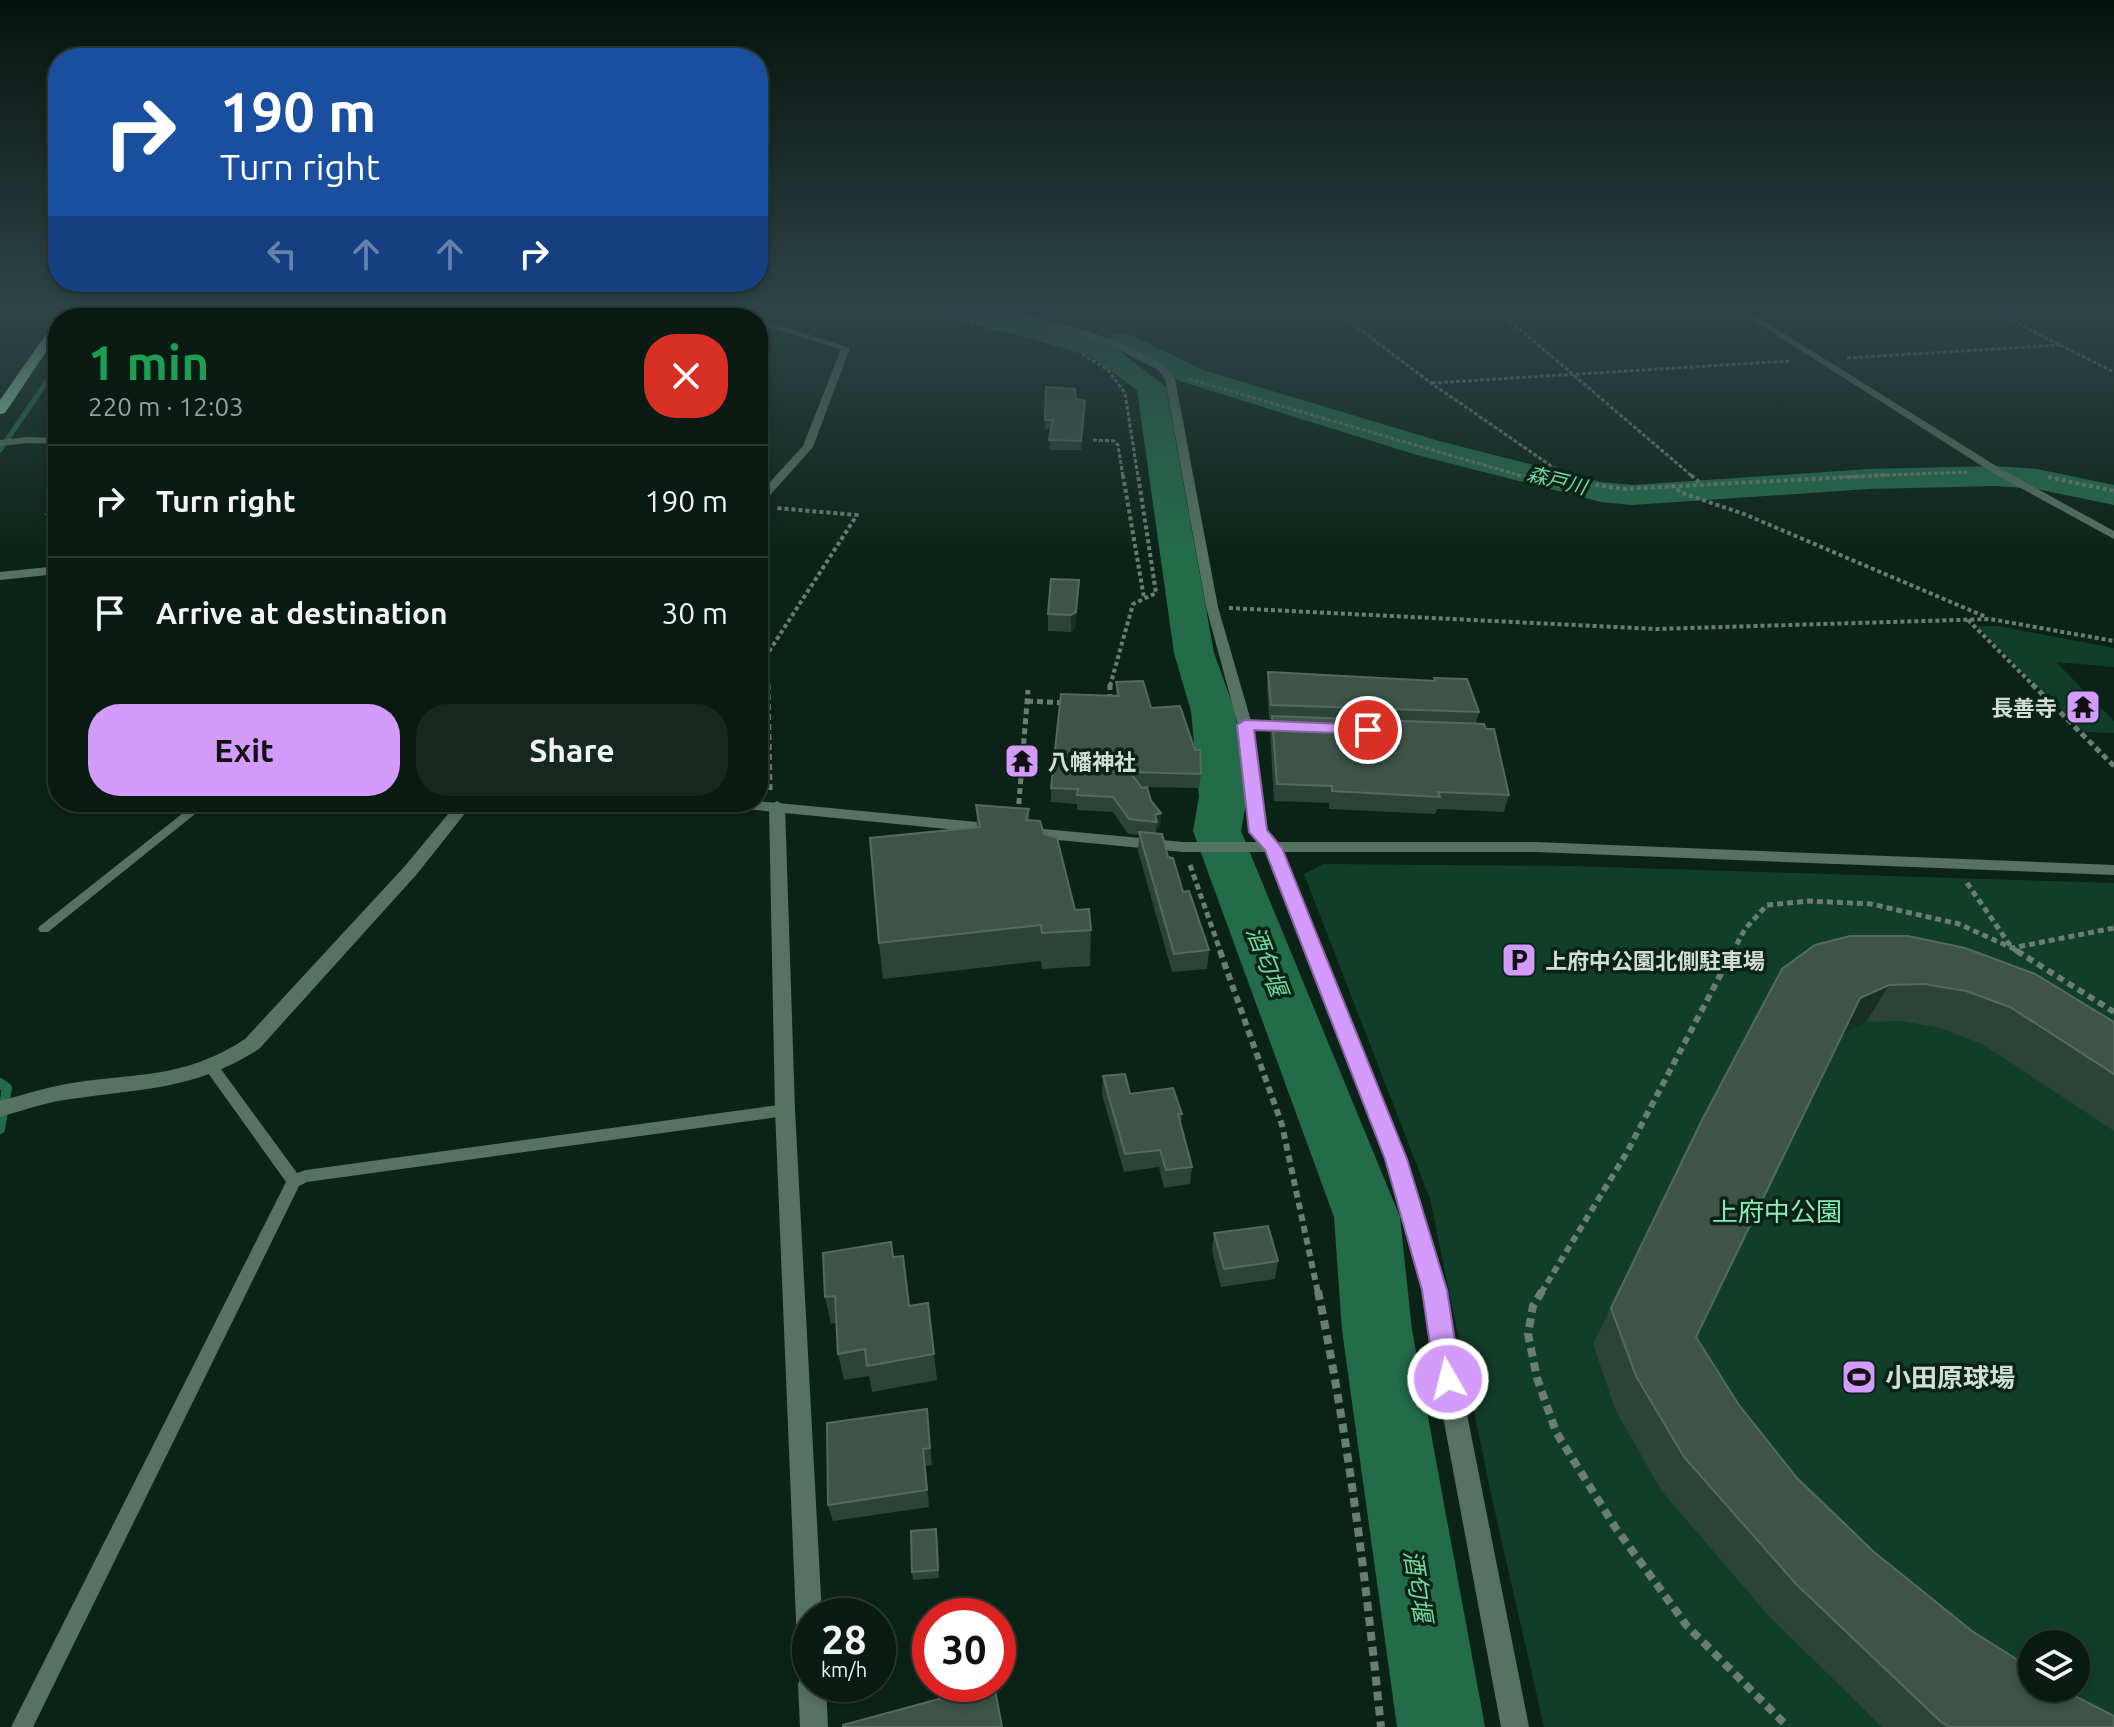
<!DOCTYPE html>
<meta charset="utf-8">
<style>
body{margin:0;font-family:Ubuntu,"Noto Sans JP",sans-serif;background:#16271f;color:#f1f3f6;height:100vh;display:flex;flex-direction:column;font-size:30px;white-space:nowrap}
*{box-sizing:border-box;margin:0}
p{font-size:26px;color:#98a19f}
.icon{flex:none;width:44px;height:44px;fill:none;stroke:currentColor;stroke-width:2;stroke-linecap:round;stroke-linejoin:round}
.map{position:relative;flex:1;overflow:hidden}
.details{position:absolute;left:48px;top:308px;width:720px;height:504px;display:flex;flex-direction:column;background:#081a11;border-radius:32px;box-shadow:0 4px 12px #0003,0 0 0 2px #293831}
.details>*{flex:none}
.hud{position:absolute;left:48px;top:48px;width:720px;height:244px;border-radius:32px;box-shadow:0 4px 12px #0003,0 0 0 2px #293831;background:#1a4fa0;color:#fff;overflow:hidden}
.controls{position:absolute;left:2018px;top:1630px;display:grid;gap:16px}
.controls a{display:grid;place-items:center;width:72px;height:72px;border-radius:50%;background:#081a11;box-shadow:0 4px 12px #0003,0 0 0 2px #293831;font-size:40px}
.speed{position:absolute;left:792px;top:1598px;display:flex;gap:16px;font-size:40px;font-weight:700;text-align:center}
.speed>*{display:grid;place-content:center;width:104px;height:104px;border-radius:50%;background:#081a11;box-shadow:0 4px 12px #0003,0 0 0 2px #293831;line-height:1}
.speed small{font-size:20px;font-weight:400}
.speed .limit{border:12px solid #d22;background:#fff;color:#111}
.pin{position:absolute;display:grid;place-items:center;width:68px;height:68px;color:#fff;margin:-34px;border:4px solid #fff;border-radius:50%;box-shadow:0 2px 8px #0007}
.me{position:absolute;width:88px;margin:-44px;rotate:352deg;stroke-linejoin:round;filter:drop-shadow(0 0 6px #0008)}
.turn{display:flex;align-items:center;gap:28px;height:168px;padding:0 40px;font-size:36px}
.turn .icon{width:104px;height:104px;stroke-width:2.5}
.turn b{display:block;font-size:56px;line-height:68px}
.lanes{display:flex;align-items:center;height:76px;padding:0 40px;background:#0003;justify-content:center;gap:40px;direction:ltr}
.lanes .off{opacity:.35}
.round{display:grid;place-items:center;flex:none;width:84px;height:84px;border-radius:32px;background:#16271f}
.head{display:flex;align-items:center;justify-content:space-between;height:136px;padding:0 40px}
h1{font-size:48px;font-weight:600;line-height:60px;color:#1e9e55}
.cta{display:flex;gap:16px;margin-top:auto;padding:16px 40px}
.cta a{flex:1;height:92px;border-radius:32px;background:#d39cfc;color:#111;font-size:32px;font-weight:600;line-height:92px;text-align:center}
.cta a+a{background:#16271f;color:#f1f3f6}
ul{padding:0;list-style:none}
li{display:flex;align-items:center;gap:24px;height:112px;padding:0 40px;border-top:2px solid #293831}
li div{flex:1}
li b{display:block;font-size:30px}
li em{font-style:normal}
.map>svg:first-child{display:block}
.green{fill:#113e29;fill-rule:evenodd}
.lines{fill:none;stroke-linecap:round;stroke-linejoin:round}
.stream-far1{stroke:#236c4a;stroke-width:5}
.stream{stroke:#236c4a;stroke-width:10}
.river{fill:#236c4a;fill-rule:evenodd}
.path-far4{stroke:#6b7e74;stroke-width:3;stroke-dasharray:4 2;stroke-linecap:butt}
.path-far3{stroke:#6b7e74;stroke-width:4;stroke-dasharray:4 3;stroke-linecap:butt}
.path-far2{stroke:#6b7e74;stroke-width:5;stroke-dasharray:6 4;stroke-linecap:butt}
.path-far1{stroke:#6b7e74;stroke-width:6;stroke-dasharray:7 5;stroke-linecap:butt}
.path{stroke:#6b7e74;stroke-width:8;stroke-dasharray:9 6;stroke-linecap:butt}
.service{fill:#567262;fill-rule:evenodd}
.minor{fill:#567262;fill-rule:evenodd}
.tertiary{fill:#567262;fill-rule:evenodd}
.trunk{fill:#98dab6;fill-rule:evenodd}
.wall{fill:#2c4437}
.shaded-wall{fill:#183023}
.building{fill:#3e5448;stroke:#556a5e;stroke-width:2}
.route{fill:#d39cfc;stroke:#8965a4;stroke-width:2}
.labels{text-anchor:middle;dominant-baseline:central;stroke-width:7;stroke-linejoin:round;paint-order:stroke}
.far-water-label{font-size:20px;font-style:italic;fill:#73d8a4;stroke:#0b2317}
.poi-label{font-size:22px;font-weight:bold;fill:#d1dfd6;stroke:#0b2317;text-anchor:start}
.water-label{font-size:24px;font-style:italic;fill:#73d8a4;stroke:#0b2317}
.near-park-label{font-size:26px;fill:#8befba;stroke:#0b2317}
.near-poi-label{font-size:26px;font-weight:bold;fill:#d1dfd6;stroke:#0b2317;text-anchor:start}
</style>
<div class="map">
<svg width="2114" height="1727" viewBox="0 0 2114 1727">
<rect width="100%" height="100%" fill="#0b2317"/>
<path class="green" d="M1976 626H1998L2114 648V667L2056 662 2114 721V733L2084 732Z
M1323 864 1570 866 2114 883V1727H1544L1491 1494 1430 1199 1304 874ZM2032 1644H2076V1688H2032Z"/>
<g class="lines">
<path class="stream-far1" d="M90 318 93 313
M0 450 58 365"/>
<path class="stream" d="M0 1083 7 1088 0 1129"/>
<path class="river" d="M956 313H996L1110 344 1107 341 1111 335H1131L1203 370 1439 441 1601 482 1632 485 1869 469 1995 466 2037 469 2114 485V505L2037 489 1995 486 1869 489 1632 505 1601 502 1417 455 1183 382 1118 350 1166 387 1214 653 1235 711 1247 797 1241 831 1400 1217 1412 1330 1485 1727H1397L1342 1330 1334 1217 1193 831 1199 797 1191 711 1174 653 1137 390 1090 356 960 318Z"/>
<path class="path-far4" d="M935 313 1000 330
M1332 313 1349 321 1431 383 1560 472 1574 477
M1501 313 1693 477
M1996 313 2114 372
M1082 354 1108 370 1125 393 1138 477
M1847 358 2061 345
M1189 379 1525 477
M1432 383 1789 361
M1093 440 1114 441 1118 445 1123 477
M1838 477 1967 472"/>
<path class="path-far3" d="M1123 475 1144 598
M1517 475 1577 490 1590 485
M1569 475 1591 484 1623 489 1887 475
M1691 475 1700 483
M2048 477 2114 491
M1671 485 1682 493 1744 514 1986 617
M1229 608 1656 629 1990 619 2114 641
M1968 620 2034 686
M768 686V653L857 515 776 508
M1110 686 1133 604 1156 593 1138 475"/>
<path class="path-far2" d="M768 684 770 790
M1110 684V700
M2032 684 2114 766
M1027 701 1066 703
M1018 814 1028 690
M1190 865 1221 953
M1967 883 2012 948 2020 953
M1732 953 1745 929 1767 905 1809 901 1871 904 1959 924 2012 948 2114 928"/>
<path class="path-far1" d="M1220 951 1282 1125 1318 1293
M2017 951 2114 1012
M1541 1293 1626 1154 1733 951"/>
<path class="path" d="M1318 1291C1348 1435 1366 1581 1381 1727
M1542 1291 1533 1306 1528 1334 1537 1378 1556 1432 1615 1527 1687 1626 1788 1727"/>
<path class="service" d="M197 802H210L48 932H40L38 929 40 926Z
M213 1064 218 1065 297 1173 306 1170 785 1104 790 1106 792 1110 790 1114 785 1116 307 1182 299 1186 33 1727H11L286 1182 208 1073 206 1069 208 1065Z"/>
<path class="minor" d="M726 313H738L753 318H739Z
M1001 313C1035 311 1135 343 1162 365 1167 369 1171 374 1175 379L1218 607 1251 721 1292 723 1299 727 1292 731 1253 730 1266 831 1281 848 1406 1159 1425 1217 1445 1290 1460 1379 1529 1727H1501L1436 1379 1423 1290 1405 1217 1386 1159 1266 850 1250 832 1238 725 1206 607 1165 379 1157 369 1117 348Z
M1742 313H1751L2001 469 2114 531V539L1993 473Z
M758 318 850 348 813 447 762 504 758 505V495L803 446 841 349 758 324Z
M28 437 58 438V444L28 443 0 446V440Z
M58 566V574L0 580V572Z
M777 801 785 806 795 1110 822 1616H810V1658L800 1655 797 1645 775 1110 769 806Z
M810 1671V1684H826L828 1727H800L798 1684 802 1674Z"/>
<path class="tertiary" d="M609 313H618L613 318H604Z
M758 801 998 824 1006 829 998 834 725 807 717 802Z
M458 802H474L417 874 259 1049C195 1090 143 1088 71 1099 47 1102 24 1110 0 1117V1101C22 1095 44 1088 66 1084 137 1072 182 1080 245 1039L405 866Z
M1022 827 1183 842H1536L2114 865V875L1536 852H1183L1016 836 1014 832Z"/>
<path class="trunk" d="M58 322V334L5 413 0 414V400L54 323Z"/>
</g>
<path class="wall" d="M1046 387 1076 399 1085 401 1081 450H1049L1051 429H1045Z
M58 507V534L47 514Z
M1078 597 1075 628 1071 632 1048 631V614Z
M1268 672 1433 681 1434 678 1479 712 1476 723 1509 795 1504 812 1437 809 1435 814 1329 809V803L1274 801 1270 733 1272 719H1269L1267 686Z
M1116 682 1151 708 1201 774 1199 788 1141 787 1161 813 1160 828 1156 829V834L1168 857 1209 950 1207 969 1172 972 1138 851 1139 835 1128 834 1113 812 1077 810V804L1051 802V788L1116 696Z
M976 805 1029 809V820L1044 834 1075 910 1091 930 1090 966 1042 969 1041 961 883 979 879 943 977 827Z
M1815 945 2114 1022V1131L1984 1045 1941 1028 1901 1021 1866 1022 1843 1033 1696 1337 1739 1405 1797 1478 1874 1552 1972 1631 2114 1727H1882L1768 1615 1661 1490 1616 1411 1593 1344 1684 1155 1782 969Z
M1103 1076 1130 1094 1182 1114 1181 1124 1192 1167 1190 1184 1164 1188 1159 1167 1124 1172 1102 1094Z
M1214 1233 1278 1261 1275 1279 1221 1287 1212 1251Z
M893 1257 910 1306 928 1303 937 1380 872 1392 869 1376 844 1380 838 1354 836 1323 831 1324 825 1297Z
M927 1409 932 1465 926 1466 929 1507 833 1521 828 1505Z
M938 1537 939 1578 913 1580 912 1572Z"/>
<path class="shaded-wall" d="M1079 580 1075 628 1071 632V615Z
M1161 813 1160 828 1156 829 1157 822 1155 815Z
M1889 985 1866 1022 1839 1036 1860 998Z
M923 1449 926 1466 929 1507 927 1490Z"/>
<path class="building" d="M1046 387 1075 389 1076 399 1085 401 1081 441 1049 440 1053 420H1045Z
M58 507V515L47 514Z
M1051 579 1079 580 1076 612 1071 615 1048 614Z
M1268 672 1435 681 1434 678 1467 679 1479 712 1271 705Z
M1143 681 1151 708 1180 706 1195 750H1200L1201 774 1130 772 1142 788 1147 787 1151 801 1161 813 1155 815 1157 822 1129 819 1113 797 1077 795 1078 789 1051 788 1061 694 1119 696 1116 682Z
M1272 716 1484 724 1486 729H1494L1509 795 1438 792 1440 797 1332 791V786L1277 784Z
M976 805 1029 809 1026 820 1040 821 1044 834 1057 838 1075 910 1089 909 1091 930 1042 933 1041 925 879 943 870 838 980 827Z
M1139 832 1162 834 1168 857 1173 858 1183 892 1189 891 1209 950 1174 954Z
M1850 936H1908L1965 948 2035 974 2114 1022V1074L2010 1007 1966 991 1924 984 1889 985 1860 998 1696 1337 1739 1405 1797 1478 1874 1552 1972 1631 2032 1669V1688H2062L2075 1696 2114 1716V1727H1949L1940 1721 1796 1584 1684 1457 1636 1376 1611 1308 1703 1118 1782 969 1815 945Z
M1125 1074 1130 1094 1173 1088 1182 1114H1178L1192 1167 1166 1170 1160 1150 1125 1154 1103 1076Z
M1268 1226 1278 1261 1224 1269 1214 1233Z
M891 1242 893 1257 903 1256 909 1306 928 1303 934 1354 867 1366 865 1349 838 1354 835 1296 825 1297 823 1253Z
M927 1409 930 1448 923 1449 927 1490 828 1505 827 1423Z
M936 1529 938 1570 912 1572 911 1531Z
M994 1684 1002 1727H843V1725Z"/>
<linearGradient id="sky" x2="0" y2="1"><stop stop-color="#06130d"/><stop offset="0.56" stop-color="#2e4547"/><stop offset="1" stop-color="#2e4547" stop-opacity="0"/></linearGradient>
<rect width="2114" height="554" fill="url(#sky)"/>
<path class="route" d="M1245 720 1368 725 1376 730 1368 734 1254 730 1267 830 1282 848 1407 1159 1447 1290 1461 1379 1457 1388 1448 1392 1438 1388 1435 1379 1422 1290 1385 1159 1265 850 1249 832 1237 725Z"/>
<defs>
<symbol id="temple-square" viewBox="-11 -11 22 22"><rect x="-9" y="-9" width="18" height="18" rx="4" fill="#d39cfc" stroke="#0b2317"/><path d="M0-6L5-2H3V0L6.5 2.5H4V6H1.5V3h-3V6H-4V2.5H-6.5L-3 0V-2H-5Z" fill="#111"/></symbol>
<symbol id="parking-square" viewBox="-11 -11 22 22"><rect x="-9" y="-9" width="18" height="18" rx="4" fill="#d39cfc" stroke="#0b2317"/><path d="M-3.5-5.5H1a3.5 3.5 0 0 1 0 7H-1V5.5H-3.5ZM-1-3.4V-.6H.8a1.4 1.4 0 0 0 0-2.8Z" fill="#111"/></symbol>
<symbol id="stadium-square" viewBox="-11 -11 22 22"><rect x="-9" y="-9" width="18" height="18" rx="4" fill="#d39cfc" stroke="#0b2317"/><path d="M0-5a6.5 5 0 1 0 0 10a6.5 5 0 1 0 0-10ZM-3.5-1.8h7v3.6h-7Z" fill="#111"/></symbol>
</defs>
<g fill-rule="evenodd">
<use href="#temple-square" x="2063" y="687" width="40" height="40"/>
<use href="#temple-square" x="1002" y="741" width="40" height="40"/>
<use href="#parking-square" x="1499" y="940" width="40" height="40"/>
<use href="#stadium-square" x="1839" y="1357" width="40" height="40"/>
</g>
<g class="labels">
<g class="far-water-label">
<text transform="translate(1557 480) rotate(14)">森戸川</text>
</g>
<g class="poi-label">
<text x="2057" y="707" text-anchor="end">長善寺</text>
<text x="1048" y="761">八幡神社</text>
<text x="1545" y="960">上府中公園北側駐車場</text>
</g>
<g class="water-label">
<text transform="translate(1267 961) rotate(69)">酒匂堰</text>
<text transform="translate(1418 1586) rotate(81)">酒匂堰</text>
</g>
<g class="near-park-label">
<text x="1777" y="1211">上府中公園</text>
</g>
<g class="near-poi-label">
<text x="1885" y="1377">小田原球場</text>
</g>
</g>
</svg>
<div class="controls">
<a><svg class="icon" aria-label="layers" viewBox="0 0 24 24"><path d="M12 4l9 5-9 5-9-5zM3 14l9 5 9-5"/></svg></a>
</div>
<div class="speed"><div>28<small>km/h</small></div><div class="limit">30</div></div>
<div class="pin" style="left:1368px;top:730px;background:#d93025"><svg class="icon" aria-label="arrive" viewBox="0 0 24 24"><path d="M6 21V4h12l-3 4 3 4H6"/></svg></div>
<svg class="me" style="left:1448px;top:1379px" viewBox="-20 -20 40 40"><circle r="17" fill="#d39cfc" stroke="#fff" stroke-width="3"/><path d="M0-11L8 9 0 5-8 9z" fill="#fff"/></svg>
<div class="hud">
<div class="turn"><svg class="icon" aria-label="right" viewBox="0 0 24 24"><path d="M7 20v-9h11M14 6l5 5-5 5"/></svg><div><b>190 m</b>Turn right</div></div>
<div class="lanes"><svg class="icon off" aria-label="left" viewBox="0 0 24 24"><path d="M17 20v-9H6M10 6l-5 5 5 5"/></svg><svg class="icon off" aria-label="ahead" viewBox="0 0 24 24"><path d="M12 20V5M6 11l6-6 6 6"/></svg><svg class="icon off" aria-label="ahead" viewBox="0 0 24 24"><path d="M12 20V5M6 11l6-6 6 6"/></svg><svg class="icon" aria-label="right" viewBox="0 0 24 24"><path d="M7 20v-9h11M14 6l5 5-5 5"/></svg></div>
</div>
<section class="details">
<div class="head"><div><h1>1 min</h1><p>220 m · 12:03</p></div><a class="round" style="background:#d93025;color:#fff"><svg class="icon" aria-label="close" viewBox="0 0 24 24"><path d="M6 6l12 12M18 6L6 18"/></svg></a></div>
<ul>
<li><svg class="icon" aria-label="right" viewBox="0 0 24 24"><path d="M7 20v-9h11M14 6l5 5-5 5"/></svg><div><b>Turn right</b></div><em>190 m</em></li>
<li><svg class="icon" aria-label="arrive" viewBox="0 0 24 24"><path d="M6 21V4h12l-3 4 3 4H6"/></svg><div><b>Arrive at destination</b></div><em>30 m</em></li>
</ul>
<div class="cta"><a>Exit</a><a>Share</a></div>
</section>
</div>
